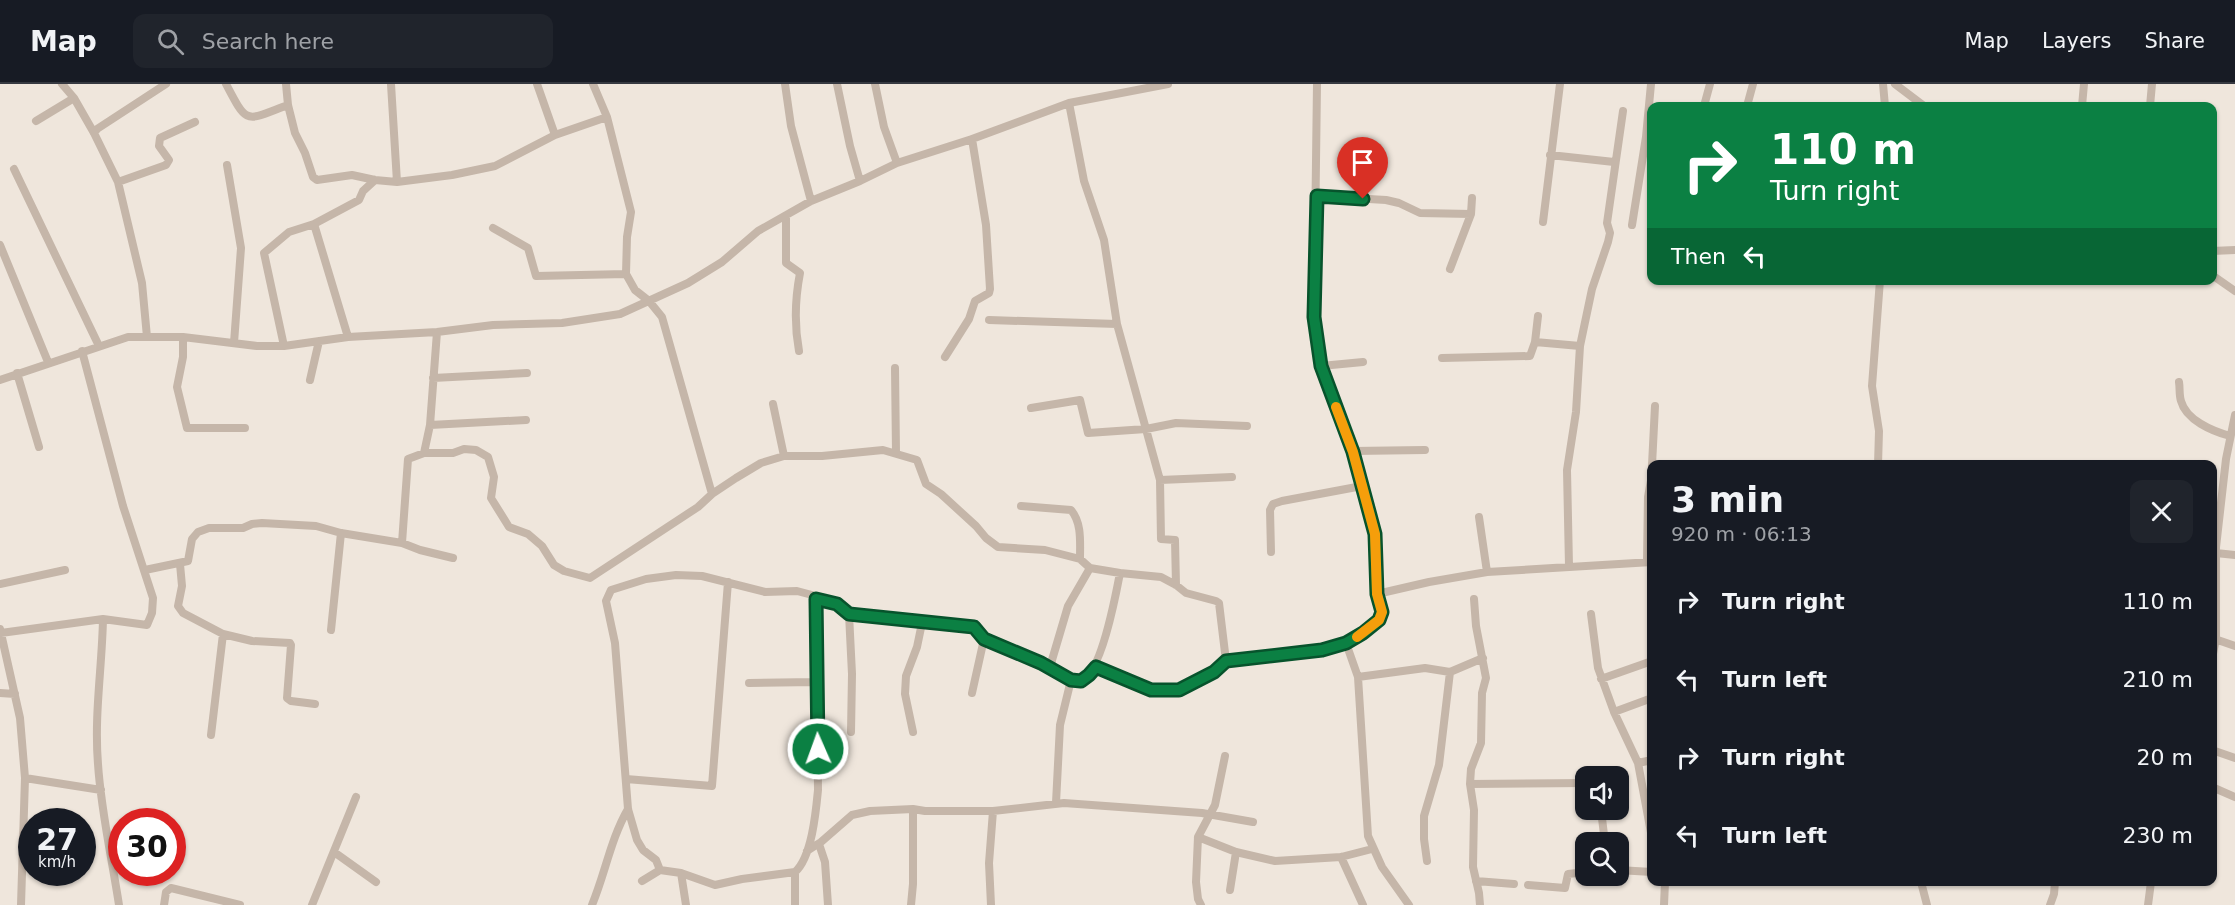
<!DOCTYPE html>
<meta charset="utf-8">
<style>
body{margin:0;font-family:"DejaVu Sans",sans-serif;background:#20242c;color:#f1f3f6;height:100vh;display:flex;flex-direction:column;font-size:22px;white-space:nowrap}
*{box-sizing:border-box;margin:0}
p{font-size:20px;color:#9ea1a6}
.icon{flex:none;width:33px;height:33px;fill:none;stroke:currentColor;stroke-width:2;stroke-linecap:round;stroke-linejoin:round}
.map{position:relative;flex:1;overflow:hidden}
.panel{position:absolute;left:1647px;top:376px;width:570px;height:426px;display:flex;flex-direction:column;background:#171b24;border-radius:12px;box-shadow:0 2px 4px #0004}
.panel>*{flex:none}
.hud{position:absolute;left:1647px;top:18px;width:570px;height:183px;border-radius:12px;box-shadow:0 2px 4px #0004;background:#0b8043;color:#fff;overflow:hidden}
.controls{position:absolute;left:1575px;top:682px;display:grid;gap:12px}
.controls a{display:grid;place-items:center;width:54px;height:54px;border-radius:12px;background:#171b24;box-shadow:0 2px 4px #0004;font-size:30px}
.speed{position:absolute;left:18px;top:724px;display:flex;gap:12px;font-size:30px;font-weight:700;text-align:center}
.speed>*{display:grid;place-content:center;width:78px;height:78px;border-radius:50%;background:#171b24;box-shadow:0 2px 4px #0004;line-height:1}
.speed small{font-size:15px;font-weight:400}
.speed .limit{border:9px solid #d22;background:#fff;color:#111}
.pin{position:absolute;display:grid;place-items:center;width:51px;height:51px;color:#fff;margin:-62px -26px;border-radius:50% 50% 50% 0;rotate:-45deg;box-shadow:0 0 6px #0007}
.pin .icon{rotate:45deg}
.me{position:absolute;width:66px;margin:-33px;rotate:358deg;stroke-linejoin:round;filter:drop-shadow(0 0 4px #0008)}
.turn{display:flex;align-items:center;gap:21px;height:126px;padding:0 24px;font-size:27px}
.turn .icon{width:78px;height:78px;stroke-width:2.5}
.turn b{display:block;font-size:42px;line-height:51px}
.then{display:flex;align-items:center;height:57px;padding:0 24px;background:#0003;gap:12px;font-size:22px}
.round{display:grid;place-items:center;flex:none;width:63px;height:63px;border-radius:12px;background:#20242c}
.head{display:flex;align-items:center;justify-content:space-between;height:102px;padding:0 24px}
h1{font-size:36px;font-weight:800;line-height:45px}
ul{padding:0;list-style:none}
li{display:flex;align-items:center;gap:18px;height:78px;padding:0 24px}
li div{flex:1}
li b{display:block;font-size:22px}
li em{font-style:normal}
header{display:flex;align-items:center;gap:36px;box-sizing:border-box;height:84px;padding:0 30px;background:#171b24;border-bottom:2px solid #363941}
header strong{font-size:28px}
nav{display:flex;gap:33px;margin-inline-start:auto;font-size:21px}
.search{width:420px;height:54px;background:#20242c;display:flex;align-items:center;gap:15px;box-sizing:border-box;padding:0 21px;border-radius:12px;color:#9ea1a6;font-size:22px}
.map>svg:first-child{display:block}
.lines{fill:none;stroke-linecap:round;stroke-linejoin:round}
.minor{stroke:#c5b6a9;stroke-width:8}
.route-casing{stroke:#07532c;stroke-width:15}
.route{stroke:#0b8043;stroke-width:10}
.slow{stroke:#f59e0b;stroke-width:10}
</style>
<header>
<strong>Map</strong>
<div class="search"><svg class="icon" aria-label="search" viewBox="0 0 24 24"><circle cx="10" cy="10" r="6"/><path d="M15 15l6 6"/></svg>Search here</div>
<nav><a>Map</a><a>Layers</a><a>Share</a></nav>
</header>
<div class="map">
<svg width="2235" height="821" viewBox="0 0 2235 821">
<rect width="100%" height="100%" fill="#efe6dc"/>
<g class="lines">
<path class="minor" d="M62 0 74 14 94 49 118 98 142 199 147 253
M226 0C248 42 245 37 288 21
M286 0 288 21 295 49 305 69 313 93 317 96 352 91 375 96 397 98 452 91 495 82 555 51 607 33
M391 0 397 98
M537 0 555 51
M593 0 607 33 631 128 627 153 626 190 635 206 649 217 662 233 712 410
M785 0 791 42 811 117
M837 0 850 62 860 97
M875 0 884 43 897 79
M1883 0 1885 22
M1895 0 1924 22
M1069 19 1084 97 1104 156 1117 240 1160 396 1161 455 1175 456 1176 501
M1704 22 1710 0
M1747 22 1753 0
M2082 22 2084 0
M2150 22 2152 0
M36 37 74 14
M94 49 97 45 166 0
M1550 71 1614 78
M227 81 241 164 234 259
M14 85 99 262
M118 98 166 81 169 76 159 62 160 54 195 38
M1317 112 1386 116 1399 119 1420 129 1471 130
M786 132V179L800 189C795 215 794 240 799 267
M1543 138 1560 0
M314 140 348 253
M1632 141 1646 53 1651 0
M493 144 528 164 536 192 626 190
M0 161 48 278
M2212 167 2235 166
M1450 185 1471 130 1472 114
M2212 191 2235 207
M989 236 1117 240
M183 253V273L177 303 187 344H245
M1535 258 1580 262
M284 262 264 169 289 148 314 140 359 116 363 107 375 96
M945 273 969 235 975 217 989 209 990 205 986 141 972 55
M1442 274 1530 272 1535 258 1538 232
M1321 282 1363 278
M895 284 896 369
M17 289 39 363
M433 294 527 289
M0 296 128 253H183L257 262H284L348 253 437 248 493 241 562 239 620 230 688 199 722 178 758 147 811 117 860 97 897 79 972 55 1069 19 1168 0
M310 296 319 257
M2179 298C2180 304 2179 311 2181 317 2186 336 2212 347 2230 352
M773 320 784 372
M1031 324 1080 316 1088 349 1146 345 1176 339 1247 342
M430 341 526 336
M1353 367 1425 366
M424 369 430 341 437 248
M1652 381 1655 322
M1878 381 1879 347 1872 302 1880 196
M1160 396 1232 393
M1021 422 1071 426C1082 439 1080 458 1080 475
M1479 433 1487 488
M402 459 408 375 424 369H453L464 365 476 366 488 373 494 393 491 414 509 443 528 450 542 462 554 481 564 487 590 494 698 423 712 410 736 394 761 379 784 372H822L883 366 917 376 926 400 941 410 976 442 986 454 998 463 1045 466 1080 475 1090 484 1120 489 1161 493 1176 501 1186 509 1216 517 1219 519 1226 577
M1271 468 1270 426 1273 420 1282 417 1362 402
M2216 469 2235 471
M1647 477 1648 413 1652 391
M180 480 182 502 178 522 183 529 223 550 252 557 290 559 291 561 287 614 291 617 315 620
M1569 482 1567 386 1576 328 1580 262 1592 205 1608 158 1610 149 1607 139 1623 27
M145 486 188 477 192 455 198 448 209 444H243L252 440 262 439 316 442 341 449 402 459 420 466 453 474
M0 500 65 486
M1377 510 1429 498 1487 488 1652 478
M816 515 818 706C816 727 812 773 795 788L742 795 715 801 681 789 660 786 656 776 643 766 637 756 628 725 615 559 606 517 611 506 646 495 676 491 702 492 765 508 797 507 812 511 816 515 837 520 849 530 974 543C977 547 980 551 983 554 993 562 1022 571 1035 576 1046 581 1069 600 1081 596 1101 591 1116 510 1120 489
M1474 515 1476 542 1486 594 1482 609 1481 659 1471 685 1470 700 1474 726 1473 783 1479 809 1480 821
M849 530 852 590 851 648
M1591 530 1598 584 1614 628 1638 679 1652 754
M103 535C102 584 94 631 98 680 101 727 112 775 119 821
M0 545 20 634 25 694 21 821
M331 546 341 449
M1 549 103 535 147 541 152 529 153 514 123 422 82 267
M2212 554 2235 562
M1346 559 1358 593 1368 752 1382 783 1409 821
M2212 575 2216 554V463L2226 375 2235 331
M1096 583 1151 606H1179L1214 588 1226 577 1322 566 1346 559 1363 549 1379 536 1382 528 1377 510 1375 450 1353 367 1321 282 1314 233 1317 0
M1051 585 1052 576 1068 522 1090 484
M1358 593 1425 584 1450 588 1483 574
M1601 595 1652 577
M749 599 815 598
M0 609 15 610
M972 609 984 555
M1614 628 1652 614
M913 648 905 610 906 592 917 563 922 539
M211 651 223 550
M2212 666 2235 674
M1638 679 1652 676
M25 694 101 706
M626 695 712 702 728 498
M1470 700 1586 699
M2212 703 2235 713
M1056 719 1060 641 1071 596
M1601 726 1605 759
M1198 753 1236 768 1275 777 1341 773 1372 765
M819 760 825 778 828 821
M807 767 821 758 852 731 870 727 913 725 925 727H993L1064 719 1202 729 1253 738
M334 768 376 798
M1341 773 1363 821
M1427 777 1424 755V732L1439 681 1450 588
M1618 786 1652 788
M795 788V821
M681 789 686 821
M642 797 660 786
M1476 797 1514 800
M1921 798 1927 821
M1528 801 1565 804 1568 790 1586 788
M1230 806 1236 768
M164 821 166 808 171 804 240 821
M312 821 356 713
M592 821C605 790 611 754 628 725
M911 821 913 800V725
M991 821 989 779 993 727
M1201 821 1198 815 1196 798 1198 753 1215 721 1225 672
M1664 821 1665 798
M2050 821 2054 810 2055 798
M2148 821 2151 798"/>
</g>
<g class="lines">
<defs>
<path id="route" d="M818 665 816 515 837 520 849 530 974 543 984 555 1041 579 1071 596 1081 597 1089 591 1096 583 1151 606H1179L1214 588 1226 577 1322 566 1346 559 1363 549 1379 536 1382 528 1377 510 1375 450 1353 368 1321 282 1314 233 1317 112 1363 115"/>
</defs>
<use href="#route" class="route-casing"/>
<use href="#route" class="route"/>
<path class="slow" d="M1336 323 1353 368 1375 450 1377 510 1382 528 1379 536 1357 553"/>
</g>
</svg>
<div class="controls">
<a><svg class="icon" aria-label="sound" viewBox="0 0 24 24"><path d="M4 9h4l5-4v14l-5-4H4zM17 9q2 3 0 6"/></svg></a>
<a><svg class="icon" aria-label="search" viewBox="0 0 24 24"><circle cx="10" cy="10" r="6"/><path d="M15 15l6 6"/></svg></a>
</div>
<div class="speed"><div>27<small>km/h</small></div><div class="limit">30</div></div>
<div class="pin" style="left:1363px;top:115px;background:#d93025"><svg class="icon" aria-label="arrive" viewBox="0 0 24 24"><path d="M6 21V4h12l-3 4 3 4H6"/></svg></div>
<svg class="me" style="left:818px;top:665px" viewBox="-20 -20 40 40"><circle r="17" fill="#0b8043" stroke="#fff" stroke-width="3"/><path d="M0-11L8 9 0 5-8 9z" fill="#fff"/></svg>
<div class="hud">
<div class="turn"><svg class="icon" aria-label="right" viewBox="0 0 24 24"><path d="M7 20v-9h11M14 6l5 5-5 5"/></svg><div><b>110 m</b>Turn right</div></div>
<div class="then">Then<svg class="icon" aria-label="left" viewBox="0 0 24 24"><path d="M17 20v-9H6M10 6l-5 5 5 5"/></svg></div>
</div>
<section class="panel">
<div class="head"><div><h1>3 min</h1><p>920 m · 06:13</p></div><a class="round"><svg class="icon" aria-label="close" viewBox="0 0 24 24"><path d="M6 6l12 12M18 6L6 18"/></svg></a></div>
<ul>
<li><svg class="icon" aria-label="right" viewBox="0 0 24 24"><path d="M7 20v-9h11M14 6l5 5-5 5"/></svg><div><b>Turn right</b></div><em>110 m</em></li>
<li><svg class="icon" aria-label="left" viewBox="0 0 24 24"><path d="M17 20v-9H6M10 6l-5 5 5 5"/></svg><div><b>Turn left</b></div><em>210 m</em></li>
<li><svg class="icon" aria-label="right" viewBox="0 0 24 24"><path d="M7 20v-9h11M14 6l5 5-5 5"/></svg><div><b>Turn right</b></div><em>20 m</em></li>
<li><svg class="icon" aria-label="left" viewBox="0 0 24 24"><path d="M17 20v-9H6M10 6l-5 5 5 5"/></svg><div><b>Turn left</b></div><em>230 m</em></li>
</ul>
</section>
</div>
